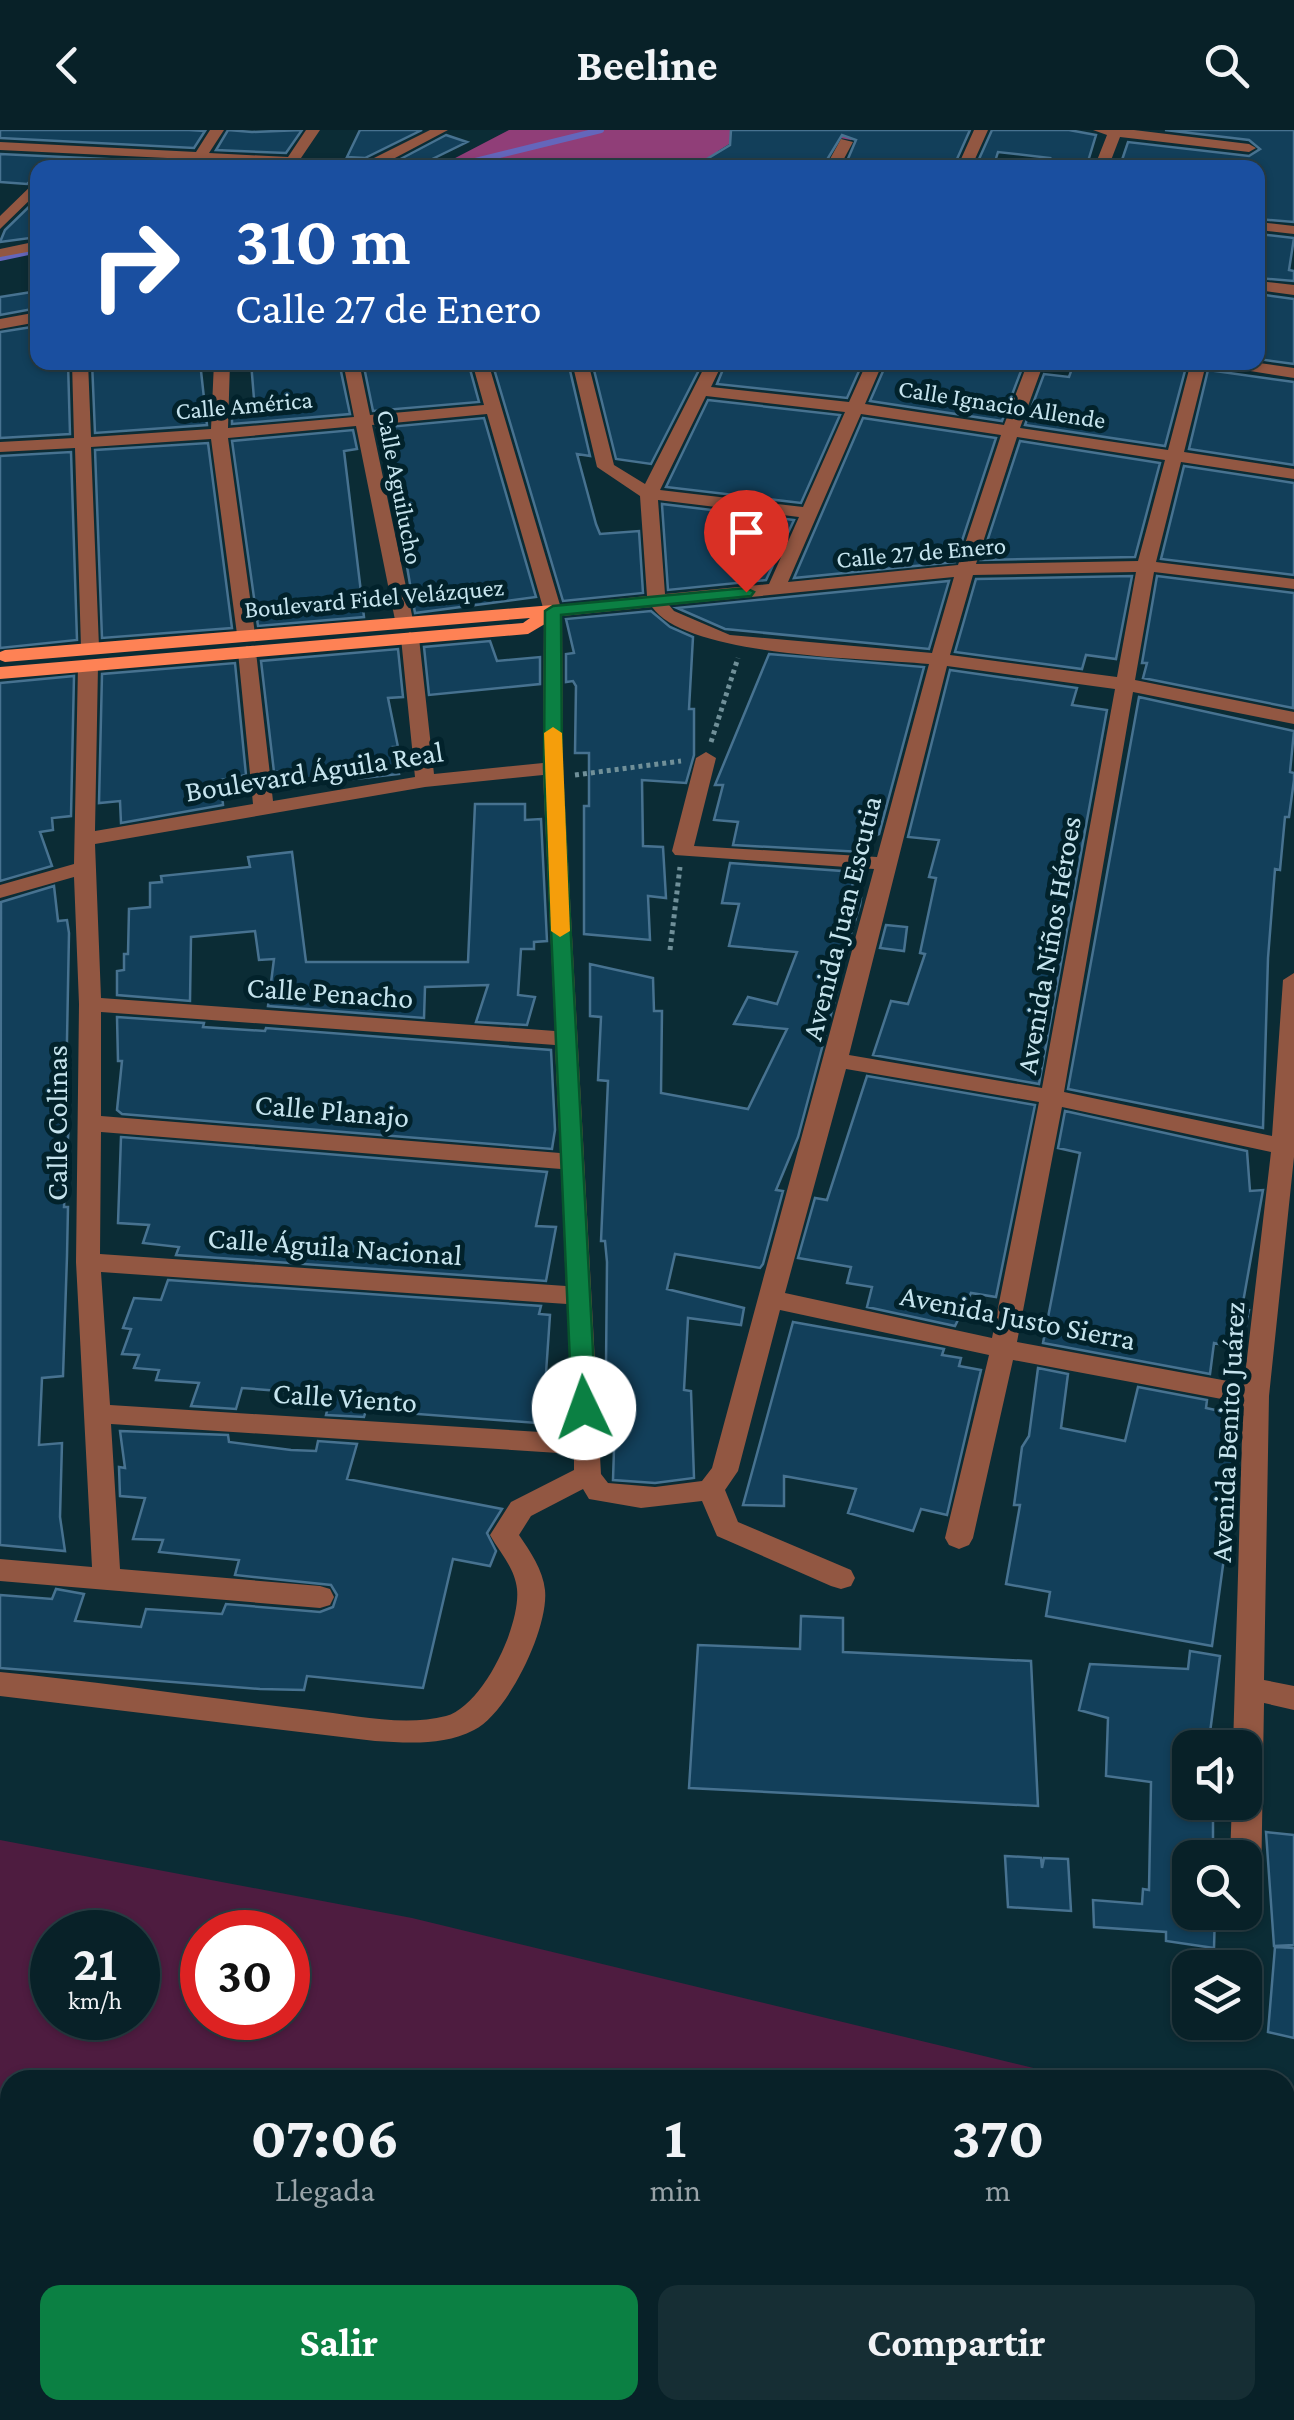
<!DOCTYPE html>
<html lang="es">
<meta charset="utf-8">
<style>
body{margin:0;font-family:"Crimson Pro",serif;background:#162e34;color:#f1f3f6;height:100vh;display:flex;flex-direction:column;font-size:38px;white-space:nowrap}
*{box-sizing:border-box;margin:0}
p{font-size:32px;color:#98a3a8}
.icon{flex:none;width:55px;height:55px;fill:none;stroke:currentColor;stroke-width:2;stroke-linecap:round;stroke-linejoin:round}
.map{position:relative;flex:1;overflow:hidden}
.drawer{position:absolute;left:0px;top:1940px;width:1295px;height:350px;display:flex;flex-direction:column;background:#082128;border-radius:30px 30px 0 0;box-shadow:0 2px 8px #0004,0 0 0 2px #293e45}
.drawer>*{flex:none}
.banner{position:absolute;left:30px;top:30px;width:1235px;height:210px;border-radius:20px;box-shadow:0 2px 8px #0004,0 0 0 2px #293e45;background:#1a4fa0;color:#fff;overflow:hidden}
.controls{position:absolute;left:1172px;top:1600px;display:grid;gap:20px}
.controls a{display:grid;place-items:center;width:90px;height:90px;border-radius:20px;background:#082128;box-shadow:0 2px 8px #0004,0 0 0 2px #293e45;font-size:50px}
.speed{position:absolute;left:30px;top:1780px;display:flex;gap:20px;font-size:50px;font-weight:700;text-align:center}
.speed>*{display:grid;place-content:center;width:130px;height:130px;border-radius:50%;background:#082128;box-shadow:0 2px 8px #0004,0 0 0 2px #293e45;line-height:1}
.speed small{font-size:25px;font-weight:400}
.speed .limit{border:15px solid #d22;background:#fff;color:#111}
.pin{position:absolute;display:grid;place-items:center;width:85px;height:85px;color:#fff;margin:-102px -42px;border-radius:50% 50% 50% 0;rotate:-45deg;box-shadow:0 0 10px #0007}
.pin .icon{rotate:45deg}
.me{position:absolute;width:110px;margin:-55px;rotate:357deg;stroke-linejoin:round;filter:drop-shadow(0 0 8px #0008)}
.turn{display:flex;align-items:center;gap:35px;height:210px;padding:0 40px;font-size:45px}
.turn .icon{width:130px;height:130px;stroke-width:2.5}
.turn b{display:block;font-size:70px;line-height:85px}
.eta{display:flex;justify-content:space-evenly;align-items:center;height:170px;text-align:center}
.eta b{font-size:60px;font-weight:700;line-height:70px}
.action{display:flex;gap:20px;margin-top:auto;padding:20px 40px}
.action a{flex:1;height:115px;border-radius:20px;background:#0b8043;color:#fff;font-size:40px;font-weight:700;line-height:115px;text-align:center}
.action a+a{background:#162e34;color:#f1f3f6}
header{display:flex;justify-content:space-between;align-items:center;height:130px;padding:0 40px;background:#082128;font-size:45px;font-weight:700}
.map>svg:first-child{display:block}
.green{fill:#4e1c40;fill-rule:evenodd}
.forest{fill:#903e78}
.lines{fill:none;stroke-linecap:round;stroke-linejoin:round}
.stream{stroke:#6466bb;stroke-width:6}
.building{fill:#123f5a;stroke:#477290;stroke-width:2.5}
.path{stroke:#709099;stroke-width:5;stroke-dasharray:4 4;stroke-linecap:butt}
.minor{fill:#925742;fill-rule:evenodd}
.major{fill:#fe8255;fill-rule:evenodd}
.route{fill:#0b8043;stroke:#07532c;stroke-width:2.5}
.slow{fill:#f59e0b}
.labels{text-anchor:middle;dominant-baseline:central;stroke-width:10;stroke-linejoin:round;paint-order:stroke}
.far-street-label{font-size:25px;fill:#c6e4ee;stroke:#02222b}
.street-label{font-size:30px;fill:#c6e4ee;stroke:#02222b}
</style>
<header><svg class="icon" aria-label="back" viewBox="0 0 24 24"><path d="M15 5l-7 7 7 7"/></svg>Beeline<svg class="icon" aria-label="search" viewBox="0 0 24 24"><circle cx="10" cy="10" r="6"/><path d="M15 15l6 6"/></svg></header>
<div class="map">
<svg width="1294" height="2290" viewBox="0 0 1294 2290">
<rect width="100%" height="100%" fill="#0b2c35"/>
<path class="green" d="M0 1710 412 1788 1083 1950H10V2280H1285V1999L1294 2001V2290H0ZM52 1802H138V1888H52ZM202 1802H288V1888H202Z"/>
<path class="forest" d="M509 0H870L851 10 830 6 734 11 718 21 709 37H677L678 34 657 31 648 38H436Z"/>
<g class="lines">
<path class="stream" d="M447 38 601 0
M0 128 38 120"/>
</g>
<path class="building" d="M0 0H189L205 1 194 18 0 8Z
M228 0 252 2 302 0 286 23 216 20Z
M360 0H422L365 28 347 27Z
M731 0H970L953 38H844L856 10 842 5 822 38H692L730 15Z
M992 0H1069L1096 5 1086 38H1054L1048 34 1050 28 998 22 993 38H975Z
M1165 0H1294V92L1258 89 1259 38H1144L1146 32 1122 30 1128 12 1249 26 1260 19 1249 10Z
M446 5 467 12 420 35 393 33Z
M0 24 254 36 38 38V45L27 54 0 52Z
M38 68V107L0 112 5 100Z
M1258 104 1294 108 1289 140 1294 141V151L1258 148Z
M38 161V178L0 185V167Z
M1258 164 1294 169V234L1258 229Z
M38 196V232H68L70 304 0 308V202Z
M92 232H200L207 295 95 303Z
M251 232H339L350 284 232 294V282L255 281Z
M363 232H468L479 272 373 281Z
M492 232H568L590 326 577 324 596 394 600 404 639 401 643 463 563 471Z
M592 232 699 240 651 334 616 329Z
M726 232H863L847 268 717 254Z
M887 232H1012L1009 240 1021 241 1002 291 870 271Z
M1116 232H1179L1178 236 1186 237 1165 316 1025 295 1044 244 1069 247 1074 233 1114 238Z
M1208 240 1294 252V335L1189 319Z
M708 270 840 285 801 373 666 357Z
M484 288 536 467 415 483 386 315 380 316 377 298Z
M863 288 996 308 955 432 794 448Z
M353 300 357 319 344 321 364 487 258 496 232 311Z
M1020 311 1160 333 1135 427 981 430Z
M208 313 232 498 102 508 95 320Z
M71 322 77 510 0 518V326Z
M1184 336 1294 353V445L1161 429Z
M662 375V374L794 390 766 450 668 460Z
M1132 446 1116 529 1086 525 1082 539 955 522 976 449Z
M1157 446 1294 463 1293 578 1143 548 1147 533H1142Z
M949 451 929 519 725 499 677 478Z
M651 481 670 497 693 507 689 579H694V625L686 653 642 650 643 716 663 717 666 768 648 766 650 810 584 804V676H589V623H575L576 556 573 551 566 552V524L574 523 566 489Z
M490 511 497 531 540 527V554L429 565 424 517Z
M398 519 403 567 388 568 398 617H393L399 644 294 656 291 641 274 642 261 531Z
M769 524 924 537 879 704 867 709 862 722 733 715 738 692 714 690 723 655H715Z
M235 533 246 645 221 650 223 675 121 693 120 671 99 673 102 544Z
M950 540 1077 558 1072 575 1107 580 1039 954 873 925 891 871 908 874 925 824 920 823 936 748 929 747 939 710 908 707Z
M74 546 71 686 52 688 53 700 40 702 52 736 0 751V553Z
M1139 567 1294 601 1290 642 1294 643V650L1289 687H1285L1280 740 1275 739 1268 828 1263 998 1068 959Z
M475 674H525V690L541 689 547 811 534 812V819H521L518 865 535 867 527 895 476 892 488 855 425 857 424 888 268 876 274 829 259 830 255 801 191 807 190 871 117 865V841L124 840V824H128L129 779 150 777V753L162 752 161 746 250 737 248 727 292 722 306 832H468Z
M730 733 856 742 849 767 861 768 860 775 833 861 837 862 798 1007 776 1060 783 1061 763 1134 760 1138 675 1124 667 1159 744 1178 741 1195 688 1188 684 1260 691 1261 694 1348 655 1353 613 1350 616 1258H610L611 1236H606L607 1132 605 1111H601L608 951 598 950 601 887 590 886V834L653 848 654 881H662L661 963 748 979 787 899 734 894 748 867 777 874 797 822 729 816 739 774 722 773Z
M54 756 58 791 67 790 69 803 66 963 69 991 64 1077H68L67 1126 63 1246 42 1248 39 1315 62 1313 60 1387 65 1421 0 1415 1 772Z
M886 795 907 797 904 821 880 818Z
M117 887 204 893 203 897 265 901 266 898 551 920 555 1000 552 1019 122 984 117 980 122 931H118Z
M867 946 1035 975 996 1167 971 1163 955 1196 867 1177 872 1157 847 1153 851 1137 798 1128 815 1068 827 1070Z
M1065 981 1247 1021 1250 1061 1263 1060 1242 1178 1249 1180 1248 1184 1242 1219 1214 1213 1210 1244 1043 1213 1080 1023 1058 1018Z
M121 1007 547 1042 536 1096 556 1097 546 1151 176 1125 179 1117 143 1113 149 1095 118 1093Z
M168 1150 541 1176 539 1184 550 1185 545 1258 557 1259 550 1294 366 1280 364 1287 326 1285 331 1265 242 1258 236 1279 191 1276 199 1253 156 1250 159 1240 134 1238 139 1225 122 1224 131 1199 123 1198 134 1168 161 1170Z
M793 1192 944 1219 942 1225 961 1228 959 1236 981 1240 947 1385 921 1379 913 1401 848 1383 856 1359 784 1346V1376L743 1375Z
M1038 1238 1068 1244 1061 1298 1125 1311 1138 1257 1207 1270 1206 1278 1239 1285 1238 1320 1228 1367 1232 1369 1212 1516 1046 1486 1050 1462 1006 1454 1020 1375H1014L1022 1317 1029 1306Z
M120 1301 228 1305 229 1312 291 1320 316 1321 318 1311 357 1314 347 1349 502 1379 487 1403 496 1421 490 1436 453 1429 423 1558 307 1546 304 1560 260 1559 0 1538V1465L52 1469 56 1459 84 1464 75 1491 141 1497 146 1479 222 1484 226 1474 320 1482 333 1477 337 1465 331 1455 235 1445 239 1430 159 1422 163 1410 133 1409 145 1368 120 1366 119 1337 125 1338Z
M801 1486 843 1488V1522L1031 1531 1038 1676 689 1658 698 1515 800 1519Z
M1190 1521 1220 1526 1208 1618H1190V1672H1213V1725L1190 1723V1782H1215L1214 1818 1166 1811V1802L1094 1797 1093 1770 1142 1774 1143 1759 1149 1760 1151 1652 1106 1646 1108 1588 1079 1580 1090 1534 1188 1539Z
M1266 1702 1294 1705V1815L1274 1816Z
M1005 1726 1041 1728 1042 1738 1044 1728 1068 1729 1071 1781 1008 1777Z
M1275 1817 1294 1818V1908L1268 1902Z"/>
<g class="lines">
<path class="path" d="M711 612 738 528
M575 645 681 631
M670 820 680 737"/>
<path class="minor" d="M210 0H224L209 23 288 27 306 0H320L301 28 366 32 430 0H448L376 38 0 20V12L196 22Z
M974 0H988L971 38H957Z
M1093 0H1134L1249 14 1256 18 1249 22 1120 7 1108 38H1094L1107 5Z
M841 9 853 12 839 38H825Z
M38 49V62L0 99V86Z
M1258 92 1294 96V104L1258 100Z
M38 111V120L0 127V119Z
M1258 151 1294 155V165L1258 160Z
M38 182V192L0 199V189Z
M72 232H88L91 307 211 299 214 232H230L228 298 354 287 343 232H359L370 285 484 275 472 232H488L560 475 647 466 640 366 597 337 572 232H588L614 335 645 354 707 232H723L711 257 849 272 867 232H883L865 274 1004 295 1028 232H1044L1020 298 1168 320 1191 232H1252L1294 238V248L1206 234 1184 322 1294 339V349L1181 332 1156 432 1294 449V459L1154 442 1135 550 1294 582V594L1133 562 1064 962 1272 1006 1283 850 1294 843V1027L1269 1266 1264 1550 1294 1556V1580L1264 1573 1261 1759 1256 1768 1245 1772V1728H1230L1232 1672H1245V1618H1233L1243 1273 1013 1230 973 1408 969 1415 959 1419 949 1415 945 1408 989 1225 780 1180 738 1341 725 1360 738 1392 851 1440 855 1448 851 1456 841 1459 831 1456 717 1406 702 1371 641 1378 589 1369 583 1359 531 1386 519 1405C530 1421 543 1440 545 1460 549 1498 508 1583 474 1600 443 1616 408 1613 375 1611L0 1566V1542C104 1552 206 1568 310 1580 352 1585 404 1597 446 1586 483 1576 521 1495 517 1459 515 1438 500 1423 490 1405L511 1372 574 1340V1324L111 1294 120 1439 320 1456 330 1459 334 1467 330 1475 320 1478 0 1451V1429L92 1437 76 1132 79 874 74 747 0 768V755L74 734 78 536 88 530 98 536 95 701 253 674 238 522 247 516 256 522 273 671 415 647 401 508 410 502 419 508 434 644 543 633 544 481 487 284 372 295 413 490 404 496 395 490 356 296 228 308 255 504 246 510 237 504 211 309 91 317 99 517 90 523 81 517 75 318 0 322V312L74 308ZM706 266 845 282 803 377 660 360ZM861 284 1001 305 958 435 788 452ZM1017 307 1165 330 1138 431 976 434ZM658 370 799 387 769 454 665 464ZM1136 442 1117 547 950 525 973 445ZM954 447 932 523 730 505 674 481 669 475ZM652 477C687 527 867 528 929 534L877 727 694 716 716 628 706 622 696 628 672 721 675 725 874 739 712 1338 702 1351 655 1357 608 1353 601 1344 563 638 562 486ZM947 536 1115 559 1042 958 849 925ZM543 645 555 901 101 868 95 714 425 657ZM101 882 555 915 560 1023 101 986ZM846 939 1039 972 992 1208 785 1163ZM1062 977 1271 1022 1244 1254 1017 1212ZM101 1002 561 1039 566 1156 100 1124ZM101 1142 567 1174 573 1304 110 1275Z"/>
<path class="major" d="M553 475 560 477V485L528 504 0 549V537L523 493 530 488 5 532 0 530V522L5 520Z"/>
</g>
<path class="route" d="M746 458 754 462 751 466 561 485 562 638 596 1278 584 1286 572 1278 544 638 545 481 553 476Z"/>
<path class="slow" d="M553 597 562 603 570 801 560 807 551 801 544 603Z"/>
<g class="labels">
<g class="far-street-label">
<text transform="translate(1002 274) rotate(9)">Calle Ignacio Allende</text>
<text transform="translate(244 275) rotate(-5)">Calle América</text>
<text transform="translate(400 357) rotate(79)">Calle Aguilucho</text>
<text transform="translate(921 422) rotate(-5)">Calle 27 de Enero</text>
<text transform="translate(374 468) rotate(-5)">Boulevard Fidel Velázquez</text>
</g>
<g class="street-label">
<text transform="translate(314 641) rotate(-9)">Boulevard Águila Real</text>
<text transform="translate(841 788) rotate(-76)">Avenida Juan Escutia</text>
<text transform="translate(1048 815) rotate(-80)">Avenida Niños Héroes</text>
<text transform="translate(330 862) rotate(4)">Calle Penacho</text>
<text transform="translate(332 980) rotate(5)">Calle Planajo</text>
<text transform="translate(56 993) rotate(-90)">Calle Colinas</text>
<text transform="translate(335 1116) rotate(4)">Calle Águila Nacional</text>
<text transform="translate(1018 1187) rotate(11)">Avenida Justo Sierra</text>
<text transform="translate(345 1267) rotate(4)">Calle Viento</text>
<text transform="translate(1227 1302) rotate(-87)">Avenida Benito Juárez</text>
</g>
</g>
</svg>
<div class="controls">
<a><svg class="icon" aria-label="sound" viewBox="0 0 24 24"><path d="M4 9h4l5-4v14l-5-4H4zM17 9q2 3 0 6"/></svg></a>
<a><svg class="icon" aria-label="search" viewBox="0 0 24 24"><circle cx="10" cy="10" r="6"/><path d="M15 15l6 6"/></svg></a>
<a><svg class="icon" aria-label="layers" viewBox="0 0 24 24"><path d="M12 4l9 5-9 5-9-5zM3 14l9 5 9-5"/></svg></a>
</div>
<div class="speed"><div>21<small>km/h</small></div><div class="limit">30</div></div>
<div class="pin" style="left:746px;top:462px;background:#d93025"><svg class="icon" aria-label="arrive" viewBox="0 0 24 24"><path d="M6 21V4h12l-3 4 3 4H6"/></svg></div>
<svg class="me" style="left:584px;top:1278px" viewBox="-20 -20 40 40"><circle r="19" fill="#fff"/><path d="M0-13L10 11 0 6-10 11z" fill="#0b8043"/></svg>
<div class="banner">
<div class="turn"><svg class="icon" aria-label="right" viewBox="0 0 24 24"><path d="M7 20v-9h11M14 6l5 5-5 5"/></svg><div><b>310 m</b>Calle 27 de Enero</div></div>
</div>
<section class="drawer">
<div class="eta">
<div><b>07:06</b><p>Llegada</p></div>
<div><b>1</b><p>min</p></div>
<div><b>370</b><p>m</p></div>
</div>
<div class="action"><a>Salir</a><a>Compartir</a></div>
</section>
</div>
